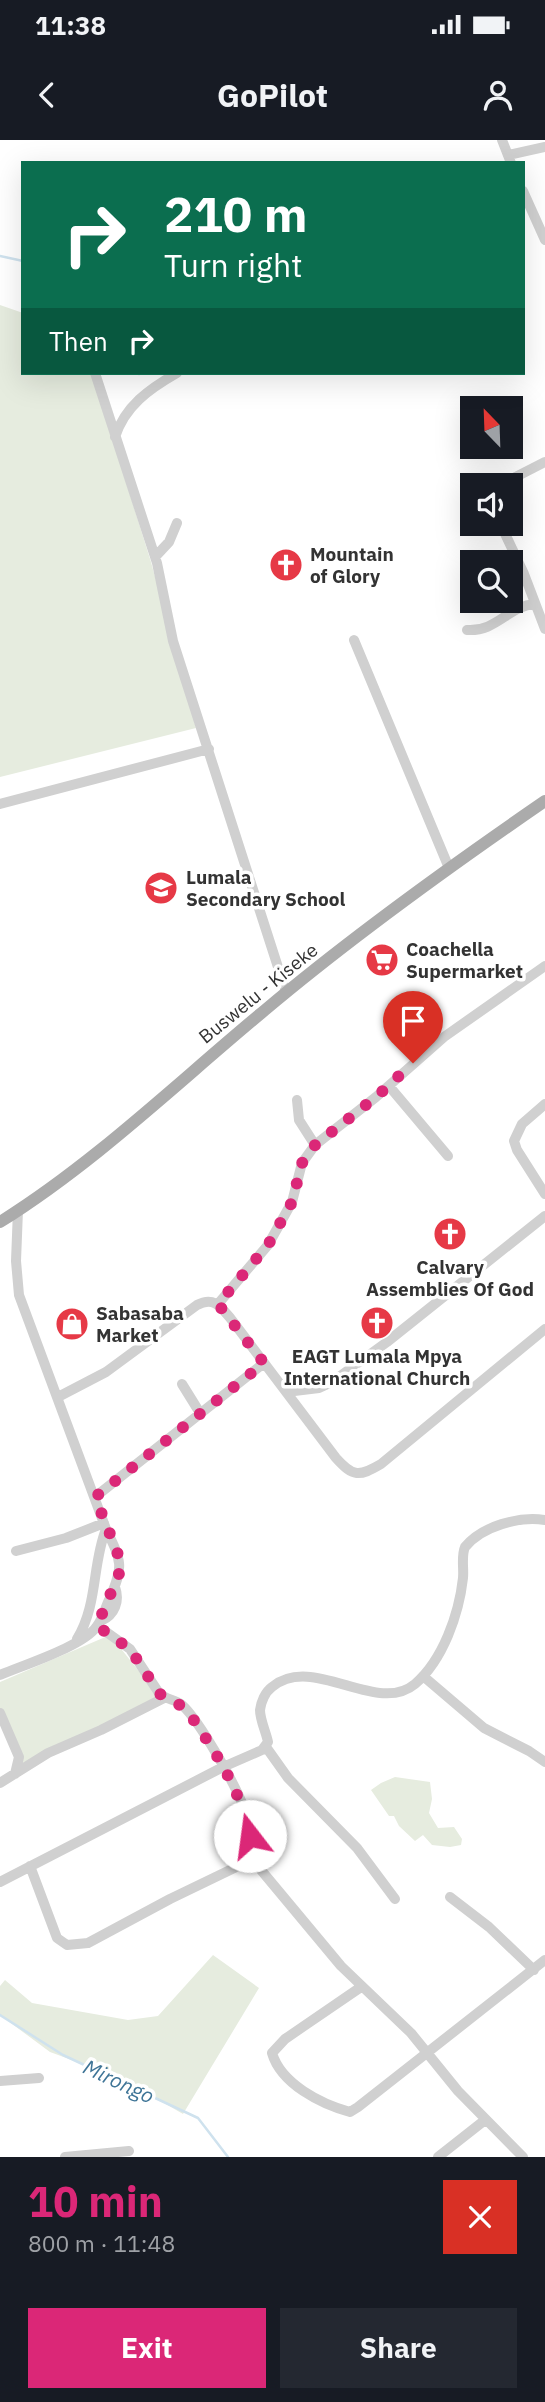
<!DOCTYPE html>
<meta charset="utf-8">
<style>
body{margin:0;font-family:"IBM Plex Sans",sans-serif;background:#242831;color:#f1f3f6;height:100vh;display:flex;flex-direction:column;font-size:26px;white-space:nowrap}
*{box-sizing:border-box;margin:0}
p{font-size:23px;color:#9ea1a6}
.icon{flex:none;width:38px;height:38px;fill:none;stroke:currentColor;stroke-width:2;stroke-linecap:round;stroke-linejoin:round}
.map{position:relative;height:2017px;overflow:hidden}
.details{display:flex;flex-direction:column;background:#171b24;flex:1}
.details>*{flex:none}
.top-card{position:absolute;left:21px;top:21px;width:504px;height:214px;border-radius:0px;box-shadow:0 7px 28px #0002;background:#0b6e4f;color:#fff;overflow:hidden}
.needle{width:46px;rotate:337deg}
.tools{position:absolute;left:460px;top:256px;display:grid;gap:14px}
.tools a{display:grid;place-items:center;width:63px;height:63px;border-radius:0px;background:#171b24;box-shadow:0 7px 28px #0002;font-size:35px}
.pin{position:absolute;display:grid;place-items:center;width:60px;height:60px;color:#fff;margin:-72px -30px;border-radius:50% 50% 50% 0;rotate:-45deg;box-shadow:0 0 7px #0007}
.pin .icon{rotate:45deg}
.me{position:absolute;width:77px;margin:-38px;rotate:345deg;stroke-linejoin:round;filter:drop-shadow(0 0 5px #0008)}
.turn{display:flex;align-items:center;gap:24px;height:147px;padding:0 28px;font-size:32px}
.turn .icon{width:91px;height:91px;stroke-width:2.5}
.turn b{display:block;font-size:49px;line-height:60px}
.then{display:flex;align-items:center;height:66px;padding:0 28px;background:#0003;gap:14px;font-size:26px}
.round{display:grid;place-items:center;flex:none;width:74px;height:74px;border-radius:0px;background:#242831}
.headline{display:flex;align-items:center;justify-content:space-between;height:119px;padding:0 28px}
h1{font-size:42px;font-weight:800;line-height:52px;color:#db2777}
.primary-button{display:flex;gap:14px;margin-top:auto;padding:14px 28px}
.primary-button a{flex:1;height:80px;border-radius:0px;background:#db2777;color:#fff;font-size:28px;font-weight:800;line-height:80px;text-align:center}
.primary-button a+a{background:#242831;color:#f1f3f6}
.status{display:flex;justify-content:space-between;align-items:center;height:49px;padding:0 35px;background:#171b24;direction:ltr}
.status svg{height:19px;fill:currentColor}
header{display:flex;justify-content:space-between;align-items:center;height:91px;padding:0 28px;background:#171b24;font-size:32px;font-weight:800}
.map>svg:first-child{display:block}
.green{fill:#e6ecdf}
.lines{fill:none;stroke-linecap:round;stroke-linejoin:round}
.stream{stroke:#cfe2ee;stroke-width:2.5}
.minor{stroke:#d0d0d0;stroke-width:10}
.major{stroke:#ababab;stroke-width:12}
.route{stroke:#db2777;stroke-width:12;stroke-dasharray:0 21.6}
.labels{text-anchor:middle;dominant-baseline:central;stroke-width:7;stroke-linejoin:round;paint-order:stroke}
.poi-label{font-size:19px;font-weight:bold;fill:#333;stroke:#fff;text-anchor:start}
.street-label{font-size:19px;fill:#333;stroke:#fff}
.water-label{font-size:21px;font-style:italic;fill:#3f7597;stroke:#fff}
</style>
<div class="status"><b>11:38</b><svg viewBox="0 0 49 12"><path d="M0 12V9h3v3zM5 12V6h3v6zM10 12V3h3v9zM15 12V0h3v12zM26 1h20v11H26zM47 4h2v5h-2z"/></svg></div>
<header><svg class="icon" aria-label="back" viewBox="0 0 24 24"><path d="M15 5l-7 7 7 7"/></svg>GoPilot<svg class="icon" aria-label="person" viewBox="0 0 24 24"><circle cx="12" cy="8" r="4"/><path d="M4 21q1-7 8-7t8 7"/></svg></header>
<div class="map">
<svg width="545" height="2017" viewBox="0 0 545 2017">
<rect width="100%" height="100%" fill="#fff"/>
<path class="green" d="M0 165 23 173V233H92L151 422 196 588 0 637Z
M110 1495 162 1560 22 1625 0 1578V1542Z
M395 1637 430 1642 432 1659 429 1673 438 1688 454 1687 462 1699 461 1705 450 1707 432 1705 423 1695 415 1701 399 1686 394 1676H389L371 1650 381 1643Z
M213 1815 259 1848 183 1974 121 1938 50 1912 0 1875V1846L5 1840 32 1863 128 1880 158 1876Z"/>
<g class="lines">
<path class="stream" d="M0 116 23 121
M138 233 139 234
M0 1875 63 1915 198 1978 228 2017"/>
<path class="minor" d="M502 0 511 23
M508 15 545 7
M523 51 545 100
M95 233 157 423 173 501 286 852
M115 297C125 266 149 249 177 233
M500 345 545 322
M500 383 524 434 545 489
M155 417 169 402 177 383
M467 490C497 492 508 466 535 464
M354 500 449 728
M0 664 209 609
M389 946 448 1016
M297 960 299 980 315 1005
M545 964 522 984 514 1001 517 1010 545 1054
M218 1164 268 1105 292 1062 302 1023 315 1005 376 957 444 897 545 826
M182 1244 200 1273
M286 1252 319 1248 332 1242 387 1202 545 1076
M58 1257 106 1232 197 1165C214 1156 221 1167 231 1179L336 1318C353 1337 359 1337 381 1324L545 1189
M95 1357 264 1223
M16 1411 66 1398 104 1383
M101 1481C115 1475 120 1461 115 1447
M98 1486 130 1509 159 1553C166 1560 175 1559 182 1565 199 1580 239 1650 245 1672 251 1692 251 1711 261 1730L341 1826 411 1893 458 1951 523 2017
M77 1499C98 1465 92 1424 106 1389
M0 1535C23 1525 84 1506 97 1486 103 1478 105 1468 109 1460 124 1426 122 1422 106 1389L19 1155 16 1121 18 1070
M423 1536 484 1588 529 1611 545 1622
M0 1573 19 1617 15 1634
M266 1607 288 1638 357 1708 395 1759
M0 1643 48 1613 101 1590 164 1558
M30 1726 57 1798 67 1805 88 1803 170 1759 255 1718
M0 1742 223 1627 262 1610 268 1602C266 1592 260 1580 260 1570 261 1562 265 1552 272 1547 313 1513 377 1576 415 1544 443 1520 459 1474 463 1438 464 1428 461 1416 465 1407 482 1386 519 1376 545 1380
M450 1757 489 1787 534 1830
M361 1847 285 1899 272 1913C281 1944 321 1964 350 1972L358 1967 545 1820
M0 1941 39 1938
M65 2017 129 2011
M438 2017 485 1980"/>
<path class="major" d="M0 1082C96 1022 178 942 265 870 354 795 449 727 545 661"/>
</g>
<g class="lines">
<path class="route" d="M250 1696C240 1648 214 1610 187 1570 178 1562 167 1561 159 1553L130 1509 97 1486 121 1429 117 1411 95 1357 264 1223 218 1164 268 1105 292 1062 302 1023 315 1005 376 957 413 923"/>
</g>
<defs>
<symbol id="church-disc" viewBox="-11 -11 22 22"><circle r="9.5" fill="#e63946" stroke="#fff"/><path d="M-1.2-6h2.4v3.5h3.3v2.4h-3.3V6h-2.4V-.1h-3.3v-2.4h3.3Z" fill="#fff"/></symbol>
<symbol id="school-disc" viewBox="-11 -11 22 22"><circle r="9.5" fill="#e63946" stroke="#fff"/><path d="M0-5L7-2L0 1L-7-2ZM-4 1L0 2.5L4 1V4Q0 6-4 4Z" fill="#fff"/></symbol>
<symbol id="supermarket-disc" viewBox="-11 -11 22 22"><circle r="9.5" fill="#e63946" stroke="#fff"/><path d="M-6-5.5h2.5l.6 2H6L4.5 2H-2.5L-4.4-4H-6ZM-1.5 3.2a1.3 1.3 0 1 0 .1 0ZM3 3.2a1.3 1.3 0 1 0 .1 0Z" fill="#fff"/></symbol>
<symbol id="shop-disc" viewBox="-11 -11 22 22"><circle r="9.5" fill="#e63946" stroke="#fff"/><path d="M-5-2.5h2.3a2.7 3.5 0 0 1 5.4 0H5L5.5 6h-11ZM-1.5-2.5h3a1.5 2.3 0 0 0-3 0Z" fill="#fff"/></symbol>
</defs>
<g fill-rule="evenodd">
<use href="#church-disc" x="267" y="406" width="38" height="38"/>
<use href="#school-disc" x="142" y="729" width="38" height="38"/>
<use href="#supermarket-disc" x="363" y="801" width="38" height="38"/>
<use href="#church-disc" x="431" y="1075" width="38" height="38"/>
<use href="#church-disc" x="358" y="1164" width="38" height="38"/>
<use href="#shop-disc" x="53" y="1165" width="38" height="38"/>
</g>
<g class="labels">
<g class="poi-label">
<text x="310" y="414">Mountain<tspan x="310" dy="22">of Glory</tspan></text>
<text x="186" y="737">Lumala<tspan x="186" dy="22">Secondary School</tspan></text>
<text x="406" y="809">Coachella<tspan x="406" dy="22">Supermarket</tspan></text>
<text x="450" y="1127" text-anchor="middle">Calvary<tspan x="450" dy="22">Assemblies Of God</tspan></text>
<text x="96" y="1173">Sabasaba<tspan x="96" dy="22">Market</tspan></text>
<text x="377" y="1216" text-anchor="middle">EAGT Lumala Mpya<tspan x="377" dy="22">International Church</tspan></text>
</g>
<g class="street-label">
<text transform="translate(258 853) rotate(-39)">Buswelu - Kiseke</text>
</g>
<g class="water-label">
<text transform="translate(119 1941) rotate(25)">Mirongo</text>
</g>
</g>
</svg>
<div class="tools">
<a><svg class="needle" viewBox="-14 -14 28 28"><path d="M0-13l5 13h-10z" fill="#e53935"/><path d="M0 13l5-13h-10z" fill="#9ea1a6"/></svg></a>
<a><svg class="icon" aria-label="sound" viewBox="0 0 24 24"><path d="M4 9h4l5-4v14l-5-4H4zM17 9q2 3 0 6"/></svg></a>
<a><svg class="icon" aria-label="search" viewBox="0 0 24 24"><circle cx="10" cy="10" r="6"/><path d="M15 15l6 6"/></svg></a>
</div>
<div class="pin" style="left:413px;top:923px;background:#d93025"><svg class="icon" aria-label="arrive" viewBox="0 0 24 24"><path d="M6 21V4h12l-3 4 3 4H6"/></svg></div>
<svg class="me" style="left:250px;top:1696px" viewBox="-20 -20 40 40"><circle r="19" fill="#fff"/><path d="M0-13L10 11 0 6-10 11z" fill="#db2777"/></svg>
<div class="top-card">
<div class="turn"><svg class="icon" aria-label="right" viewBox="0 0 24 24"><path d="M7 20v-9h11M14 6l5 5-5 5"/></svg><div><b>210 m</b>Turn right</div></div>
<div class="then">Then<svg class="icon" aria-label="right" viewBox="0 0 24 24"><path d="M7 20v-9h11M14 6l5 5-5 5"/></svg></div>
</div>
</div>
<section class="details">
<div class="headline"><div><h1>10 min</h1><p>800 m · 11:48</p></div><a class="round" style="background:#d93025;color:#fff"><svg class="icon" aria-label="close" viewBox="0 0 24 24"><path d="M6 6l12 12M18 6L6 18"/></svg></a></div>
<div class="primary-button"><a>Exit</a><a>Share</a></div>
</section>
